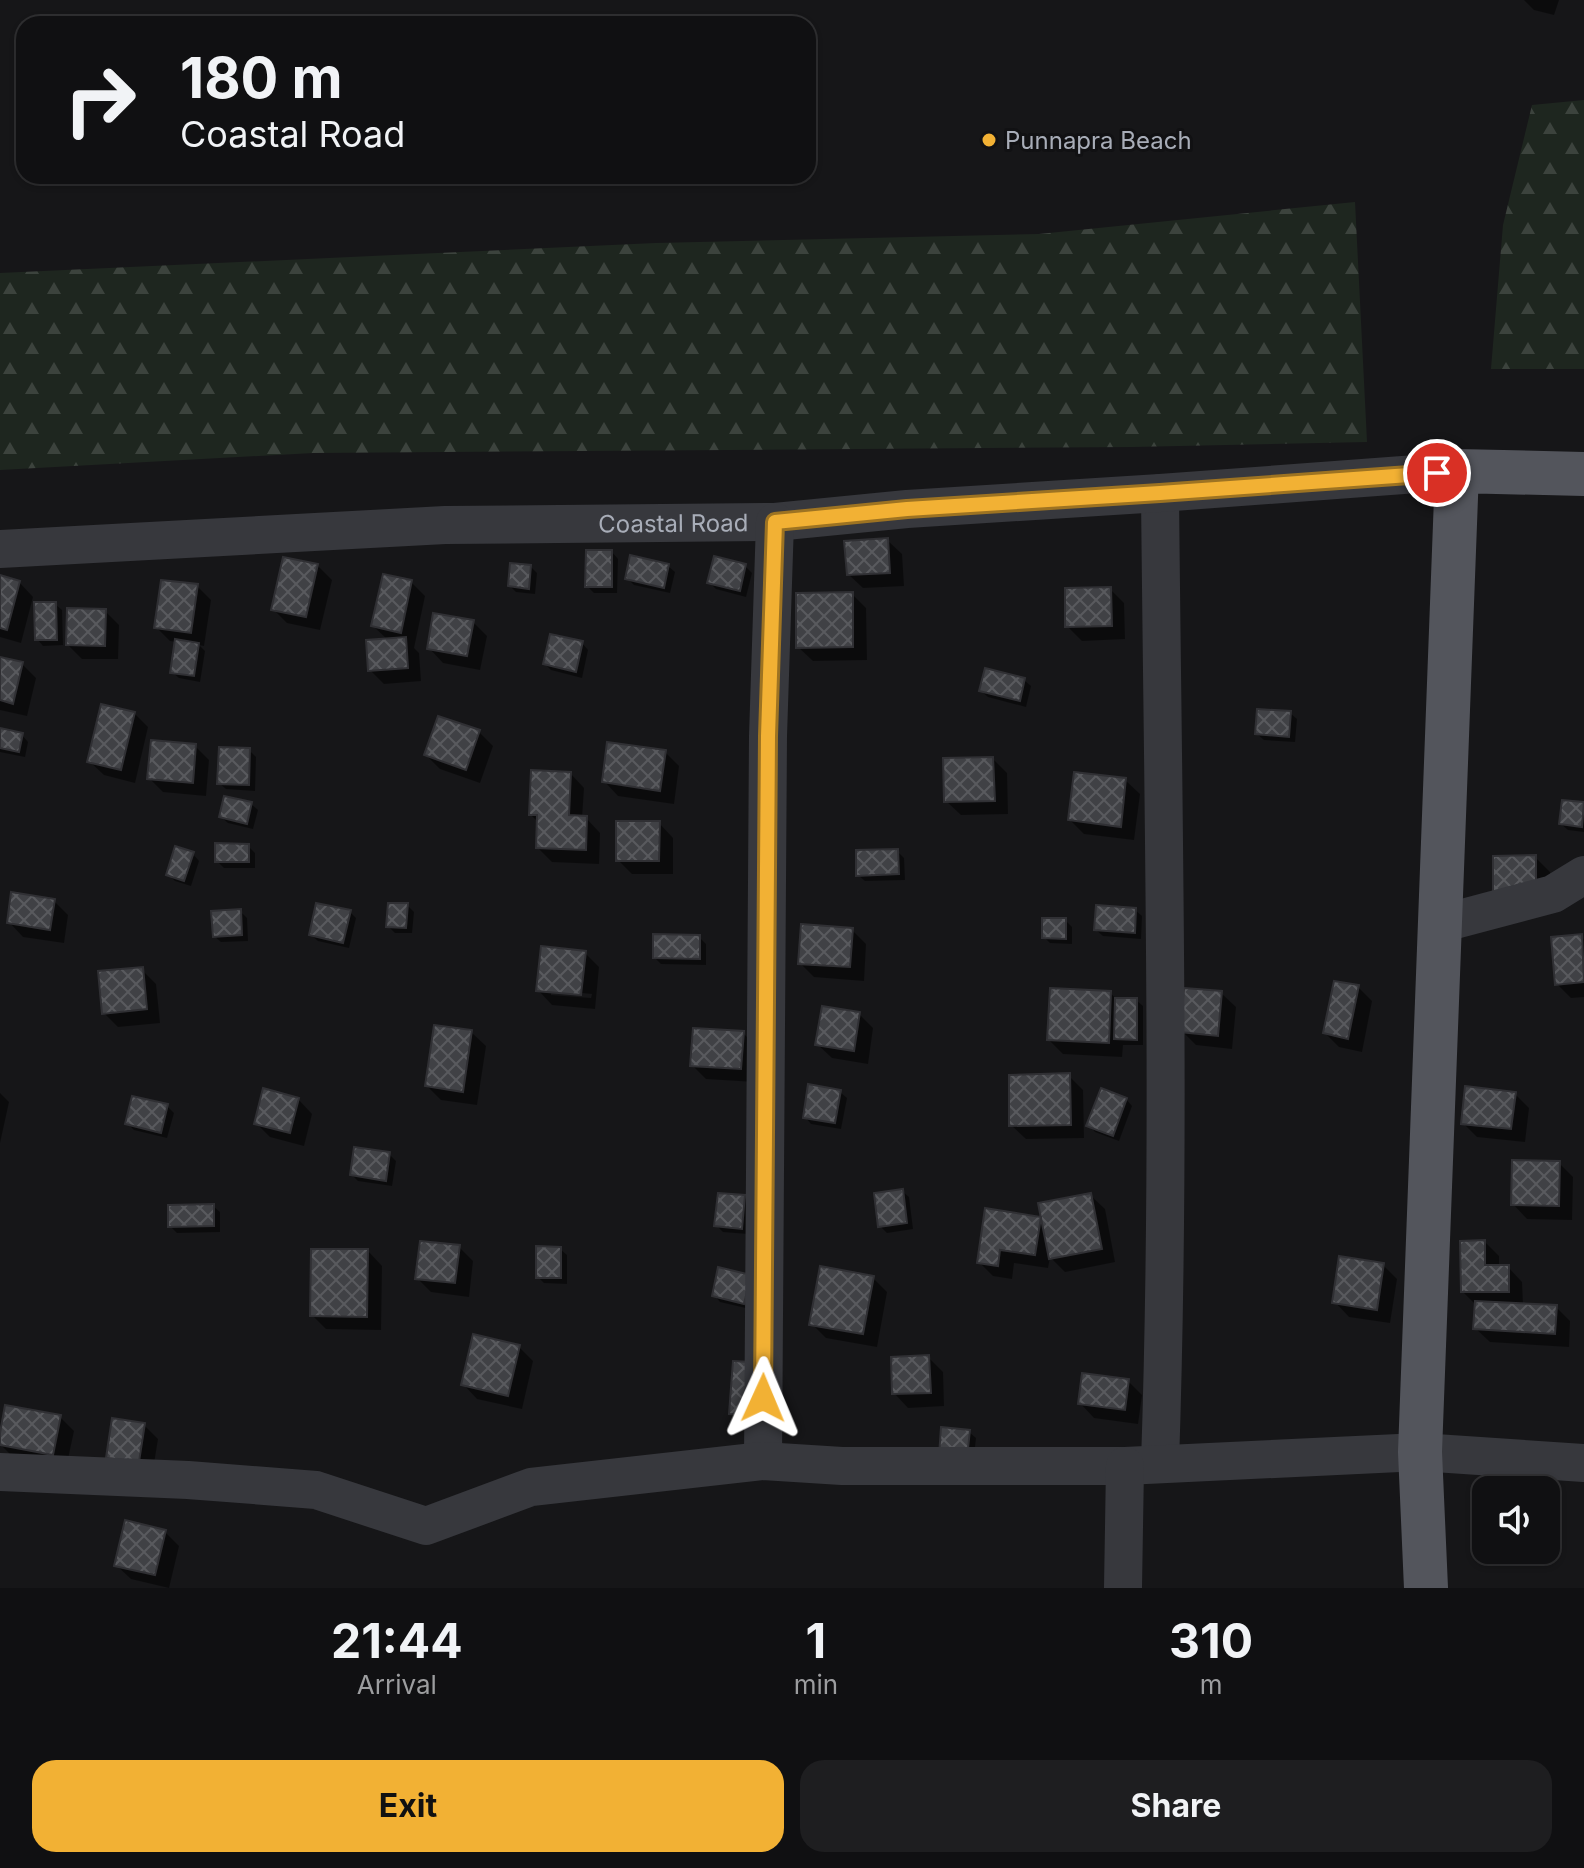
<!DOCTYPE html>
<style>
body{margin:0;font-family:Inter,sans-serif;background:#1e1e20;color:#f1f3f6;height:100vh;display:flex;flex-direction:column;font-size:30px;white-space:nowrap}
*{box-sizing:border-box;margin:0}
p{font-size:26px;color:#9c9d9f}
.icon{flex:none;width:44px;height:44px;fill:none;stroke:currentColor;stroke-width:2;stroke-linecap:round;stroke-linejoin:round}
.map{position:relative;height:1588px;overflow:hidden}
.sheet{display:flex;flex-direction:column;background:#101012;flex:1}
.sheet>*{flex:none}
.guide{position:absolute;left:16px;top:16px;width:800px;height:168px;border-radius:24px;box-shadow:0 2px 6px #0004,0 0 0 2px #303032;background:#101012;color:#f1f3f6;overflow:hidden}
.fabs{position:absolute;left:1472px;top:1476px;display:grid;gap:16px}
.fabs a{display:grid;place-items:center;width:88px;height:88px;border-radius:16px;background:#101012;box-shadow:0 2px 6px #0004,0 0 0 2px #303032;font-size:40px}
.pin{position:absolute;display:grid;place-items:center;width:68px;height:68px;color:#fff;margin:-34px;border:4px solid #fff;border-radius:50%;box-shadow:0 2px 8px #0007}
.me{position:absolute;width:88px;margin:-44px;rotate:1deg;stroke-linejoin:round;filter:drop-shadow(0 0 6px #0008)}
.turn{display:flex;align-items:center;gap:28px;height:168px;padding:0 32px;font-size:36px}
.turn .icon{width:104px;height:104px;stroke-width:2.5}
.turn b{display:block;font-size:56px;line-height:68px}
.eta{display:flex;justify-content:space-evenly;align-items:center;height:136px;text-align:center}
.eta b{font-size:48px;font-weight:700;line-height:56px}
.action{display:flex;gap:16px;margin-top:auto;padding:16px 32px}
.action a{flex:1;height:92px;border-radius:24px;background:#f2b134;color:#111;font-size:32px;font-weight:700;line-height:92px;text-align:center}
.action a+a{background:#1e1e20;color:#f1f3f6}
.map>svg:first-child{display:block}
.forest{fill:url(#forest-firs)}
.shadow{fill:#0007;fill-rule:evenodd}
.building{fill:url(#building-cross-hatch);stroke:#303034;stroke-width:2}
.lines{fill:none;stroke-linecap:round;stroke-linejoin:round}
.minor{stroke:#37383d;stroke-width:38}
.major{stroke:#53555c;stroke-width:44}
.route-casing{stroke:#9d7322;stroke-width:20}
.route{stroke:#f2b134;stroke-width:14}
.poi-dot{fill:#f2b134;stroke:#111113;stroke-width:3}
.labels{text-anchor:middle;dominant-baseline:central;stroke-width:6;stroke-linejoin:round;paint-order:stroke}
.poi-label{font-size:24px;fill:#a8adb8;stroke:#111113;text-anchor:start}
.street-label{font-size:24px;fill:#a8adb8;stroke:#111113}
</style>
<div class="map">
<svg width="1584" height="1588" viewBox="0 0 1584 1588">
<defs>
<pattern id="forest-firs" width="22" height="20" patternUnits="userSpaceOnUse" patternTransform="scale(2)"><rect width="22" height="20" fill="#1e261f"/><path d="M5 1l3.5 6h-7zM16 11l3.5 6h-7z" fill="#3c433d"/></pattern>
<pattern id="building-cross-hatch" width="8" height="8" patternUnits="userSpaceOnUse" patternTransform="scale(2)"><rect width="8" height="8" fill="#404145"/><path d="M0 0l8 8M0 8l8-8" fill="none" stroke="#595a5e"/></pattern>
</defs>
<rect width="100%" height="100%" fill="#161618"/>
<path class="forest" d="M1584 100V369H1491L1503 225 1532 105Z
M1355 202 1367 442 1132 447 313 453 0 470V273L656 243 1039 234Z"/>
<path class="shadow" d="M1524 0H1559L1554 15 1534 10Z
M887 540 902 554 904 586 863 588 848 574Z
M612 552 618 559 617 593H594L587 586Z
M285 559 318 566 332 580 320 630 287 623 273 609Z
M530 566 537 573 535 594 516 592 510 586Z
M668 566 675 572 670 593 634 585 627 578Z
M745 566 752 573 746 597 716 589 709 582Z
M0 577 19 582 33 597 21 643 0 637Z
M411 582 425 596 414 648 419 653 421 681 384 684 370 670 388 640 373 626Z
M197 586 211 600 204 646 199 645 205 651 200 682 179 678 172 672 177 642 170 641 156 627Z
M1110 589 1124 603 1125 639 1082 641 1067 626Z
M852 594 866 608 867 660 813 661 798 647Z
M55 604 62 610 63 645 43 646 37 639Z
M105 611 119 625 118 659H82L68 645Z
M473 622 487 636 480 670 443 663 429 648Z
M582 643 588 650 582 678 551 670 545 664Z
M0 659 22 664 36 678 27 716 0 710Z
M1024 680 1031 686 1026 707 988 697 981 691Z
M134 713 148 727 135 783 104 775 89 761Z
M1290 713 1297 719 1295 742 1264 740 1257 734Z
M0 730 22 735 28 742 25 757 0 752Z
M479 732 493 746 480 783 440 769 426 755Z
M195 746 209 760 206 796 163 792 149 778Z
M249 750 256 757 255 791 226 789 219 783Z
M665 752 679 766 674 804 618 796 604 781Z
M993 759 1007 773 1008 814 961 815 946 801Z
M570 773 584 788 582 818H586L600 833 599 864 552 862 538 848 539 823 531 815Z
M1125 780 1140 794 1134 840 1084 834 1070 820Z
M1564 802 1584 804V832L1568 830 1561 824Z
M251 804 258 810 253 829 228 823 221 817Z
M659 823 673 838V874H632L618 860Z
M248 846 255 853V868H224L217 861Z
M897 851 904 858 905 880 865 881 858 875Z
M193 854 199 861 191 886 175 881 168 874Z
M1535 857 1550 872V906L1509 907Z
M54 901 68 915 64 943 23 937 9 922Z
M407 905 414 912 412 933H395L388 926Z
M1135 910 1142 916 1141 939 1103 936 1096 930Z
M240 911 247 918 248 941 221 942 214 936Z
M350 912 356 918 349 948 318 941 311 935Z
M1065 920 1072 927V944L1050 943 1044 937Z
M852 930 866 944 864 981 814 977 800 963Z
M699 937 706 944V965L661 964 655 958Z
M1581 937 1584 939V997L1571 998 1557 984Z
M585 953 599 967 595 1009 552 1005 538 990ZM551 990 592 994 591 998 551 995Z
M142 970 156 984 160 1023 118 1027 104 1013Z
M1358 987 1372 1001 1362 1052 1339 1047 1325 1033Z
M1110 993 1118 1000H1136L1143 1006V1045H1123L1122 1057 1063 1054 1049 1040Z
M1221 993 1236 1007 1232 1049 1196 1045 1182 1031Z
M859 1014 873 1028 868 1064 832 1058 817 1044Z
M471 1032 486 1046 477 1105 441 1100 427 1086Z
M743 1033 757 1047 755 1082 706 1079 692 1065Z
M1069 1076 1083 1090 1084 1138 1026 1139 1011 1125Z
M840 1092 847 1098 841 1129 811 1124 805 1117Z
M0 1093 9 1102 0 1143Z
M1515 1094 1529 1108 1525 1142 1477 1137 1463 1123Z
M298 1099 312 1114 304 1146 270 1137 256 1123Z
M1126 1099 1132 1106 1119 1141 1095 1132 1089 1125Z
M167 1106 174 1113 167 1138 134 1130 128 1124Z
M389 1154 396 1161 392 1186 358 1181 352 1175Z
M1559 1163 1573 1177 1572 1220 1527 1219 1513 1204Z
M902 1191 909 1197 913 1229 887 1233 880 1226Z
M1090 1195 1105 1209 1115 1262 1065 1272 1050 1257 1048 1268 1014 1263 1012 1279 993 1276 979 1262 1040 1219 1044 1224Z
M744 1197 751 1204 748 1234 723 1232 717 1226Z
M213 1206 220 1212V1232L177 1233 170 1226Z
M1485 1242 1499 1256V1267H1508L1522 1282 1523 1305 1556 1307 1570 1321 1569 1347 1490 1342 1475 1328 1477 1306 1463 1292Z
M459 1247 473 1261 469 1297 431 1292 417 1278Z
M560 1249 567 1255V1284L544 1283 538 1277Z
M368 1251 382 1266 381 1330 326 1329 312 1315Z
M1383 1265 1397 1279 1390 1323 1349 1317 1335 1302Z
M750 1277V1309L720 1302 714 1295Z
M873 1278 887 1292 877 1347 826 1338 812 1324Z
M519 1347 533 1361 522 1409 477 1399 463 1384Z
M928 1357 943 1372 944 1406 908 1408 894 1393Z
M735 1363 753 1421 738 1420 732 1413Z
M1128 1381 1142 1395 1138 1424 1094 1418 1080 1403Z
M60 1417 74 1431 66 1468 14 1458 0 1444Z
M144 1425 158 1439 152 1476 122 1471Z
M943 1429 969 1432 976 1438 973 1464Z
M165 1532 179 1546 169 1588 131 1579 116 1565Z"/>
<path class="building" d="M888 538 890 573 847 575 844 541Z
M586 550H612V587H585Z
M630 555 669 564 664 588 625 579Z
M714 556 746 564 740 591 707 583Z
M283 557 318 564 306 617 271 610Z
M510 563 531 565 529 589 508 586Z
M383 574 412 580 401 633 371 626Z
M0 575 20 581 7 630 0 628Z
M161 580 198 584 191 633 154 628Z
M1111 587 1112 626 1065 627V588Z
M853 592V647L796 648V593Z
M34 602H56L57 640H35Z
M67 608 106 609 105 646 66 645Z
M433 613 474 620 467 656 427 649Z
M550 634 583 641 576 672 543 664Z
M406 637 408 668 368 671 366 640Z
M175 639 199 643 194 676 170 673Z
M0 657 23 662 13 704 0 700Z
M985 668 1025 678 1020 701 979 691Z
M101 704 135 712 121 770 87 762Z
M1257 709 1291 711 1289 737 1255 734Z
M438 716 480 730 466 770 424 755Z
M0 728 23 733 19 752 0 748Z
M151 740 196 744 193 783 147 779Z
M607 742 666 750 660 791 602 782Z
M219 747 250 748 249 785 217 784Z
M993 757 995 801 944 802 943 758Z
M531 770 571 772 569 815 587 816 586 850 536 848 537 815H529Z
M1074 772 1126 778 1121 827 1068 820Z
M224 796 252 802 247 824 219 817Z
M1562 800 1584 802 1582 827 1559 824Z
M616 821H660L659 861H616Z
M215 843 249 844V862H215Z
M175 846 194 852 184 881 166 875Z
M898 849 899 874 856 876V850Z
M1536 855V893H1493V856Z
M11 892 55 899 50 930 7 923Z
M316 903 351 910 343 943 309 935Z
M388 903H408L406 928 386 927Z
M1096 905 1136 908 1135 933 1094 930Z
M241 909 242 935 213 937 211 911Z
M1042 918H1066V939L1042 938Z
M801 924 853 928 850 967 798 964Z
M653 934 700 935V959L653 958Z
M1582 934 1584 982 1555 985 1551 937Z
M541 946 586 951 581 995 536 991Z
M143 967 147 1009 102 1014 98 971Z
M1334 981 1359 985 1348 1039 1323 1033Z
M1050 988 1111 991 1109 1043 1047 1040Z
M1184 988 1222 991 1218 1036 1180 1032Z
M1115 998H1137V1040L1114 1039Z
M822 1006 860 1012 854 1051 815 1045Z
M434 1025 472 1030 463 1092 425 1086Z
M693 1028 744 1031 741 1069 690 1066Z
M1070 1073 1071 1125 1009 1126V1075Z
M808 1084 841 1090 835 1123 803 1118Z
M1465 1086 1516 1092 1511 1129 1461 1124Z
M263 1088 299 1098 290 1133 254 1124Z
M1101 1088 1127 1098 1113 1136 1086 1126Z
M132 1096 168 1104 161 1133 125 1124Z
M354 1147 390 1152 386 1181 350 1175Z
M1512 1160 1560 1161 1559 1206 1511 1205Z
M903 1189 907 1223 878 1227 874 1193Z
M718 1193 745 1195 742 1229 714 1226Z
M1091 1193 1102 1249 1049 1259 1038 1203Z
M214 1204V1226L168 1227V1205Z
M985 1208 1041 1217 1035 1255 1000 1250 998 1266 977 1263Z
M1485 1240V1265H1509V1292H1461L1460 1241Z
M420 1241 460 1245 455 1283 415 1279Z
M536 1246 561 1247V1278H536Z
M311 1249H368L367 1317 310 1316Z
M1339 1256 1384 1263 1377 1310 1332 1303Z
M820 1266 874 1276 863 1334 809 1325Z
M718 1267 751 1275 744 1304 712 1296Z
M1475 1301 1557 1305 1555 1334 1473 1329Z
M473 1334 520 1345 508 1396 461 1385Z
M929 1355 931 1393 892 1394 891 1357Z
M733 1361 751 1362 747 1415 729 1414Z
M1082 1373 1129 1379 1125 1410 1078 1404Z
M5 1405 61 1415 53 1455 0 1445V1433Z
M112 1418 145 1423 139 1462 106 1458Z
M941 1427 970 1430 967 1458 939 1456Z
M125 1520 166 1530 155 1575 114 1566Z"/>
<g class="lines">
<g class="minor">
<path d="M1160 493C1163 816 1171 1140 1160 1463"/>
<path id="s1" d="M0 549 445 525 775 522 907 509 1160 493 1457 471"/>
<path d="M1440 924 1553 894 1584 875"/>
<path d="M763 1461 768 736 775 522"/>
<path d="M0 1472 188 1480 316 1490 426 1526 531 1487 763 1461 842 1466H1125L1420 1452 1584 1463"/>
<path d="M1123 1588 1125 1466"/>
</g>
<path class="major" d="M1426 1588 1420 1452 1457 471 1584 474"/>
</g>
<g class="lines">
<defs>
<path id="route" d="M763 1398 768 736 775 522 907 509 1160 493 1437 473"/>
</defs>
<use href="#route" class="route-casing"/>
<use href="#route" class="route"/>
</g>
<circle class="poi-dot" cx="989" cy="140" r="8"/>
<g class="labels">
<g class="poi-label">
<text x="1005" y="140">Punnapra Beach</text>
</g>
<g class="street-label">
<text stroke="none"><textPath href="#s1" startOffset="674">Coastal Road</textPath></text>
</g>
</g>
</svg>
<div class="fabs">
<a><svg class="icon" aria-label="sound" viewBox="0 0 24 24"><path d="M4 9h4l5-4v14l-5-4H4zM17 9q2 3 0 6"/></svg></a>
</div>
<div class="pin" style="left:1437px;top:473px;background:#d93025"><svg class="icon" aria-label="arrive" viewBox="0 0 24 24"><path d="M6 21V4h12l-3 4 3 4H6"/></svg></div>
<svg class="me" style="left:763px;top:1398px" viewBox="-20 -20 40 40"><path d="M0-17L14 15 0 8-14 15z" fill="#f2b134" stroke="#fff" stroke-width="4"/></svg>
<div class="guide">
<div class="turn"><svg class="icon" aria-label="right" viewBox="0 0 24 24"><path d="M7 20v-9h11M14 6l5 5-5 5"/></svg><div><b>180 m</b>Coastal Road</div></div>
</div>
</div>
<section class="sheet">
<div class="eta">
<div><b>21:44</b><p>Arrival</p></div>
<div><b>1</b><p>min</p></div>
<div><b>310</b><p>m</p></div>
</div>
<div class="action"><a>Exit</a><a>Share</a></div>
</section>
